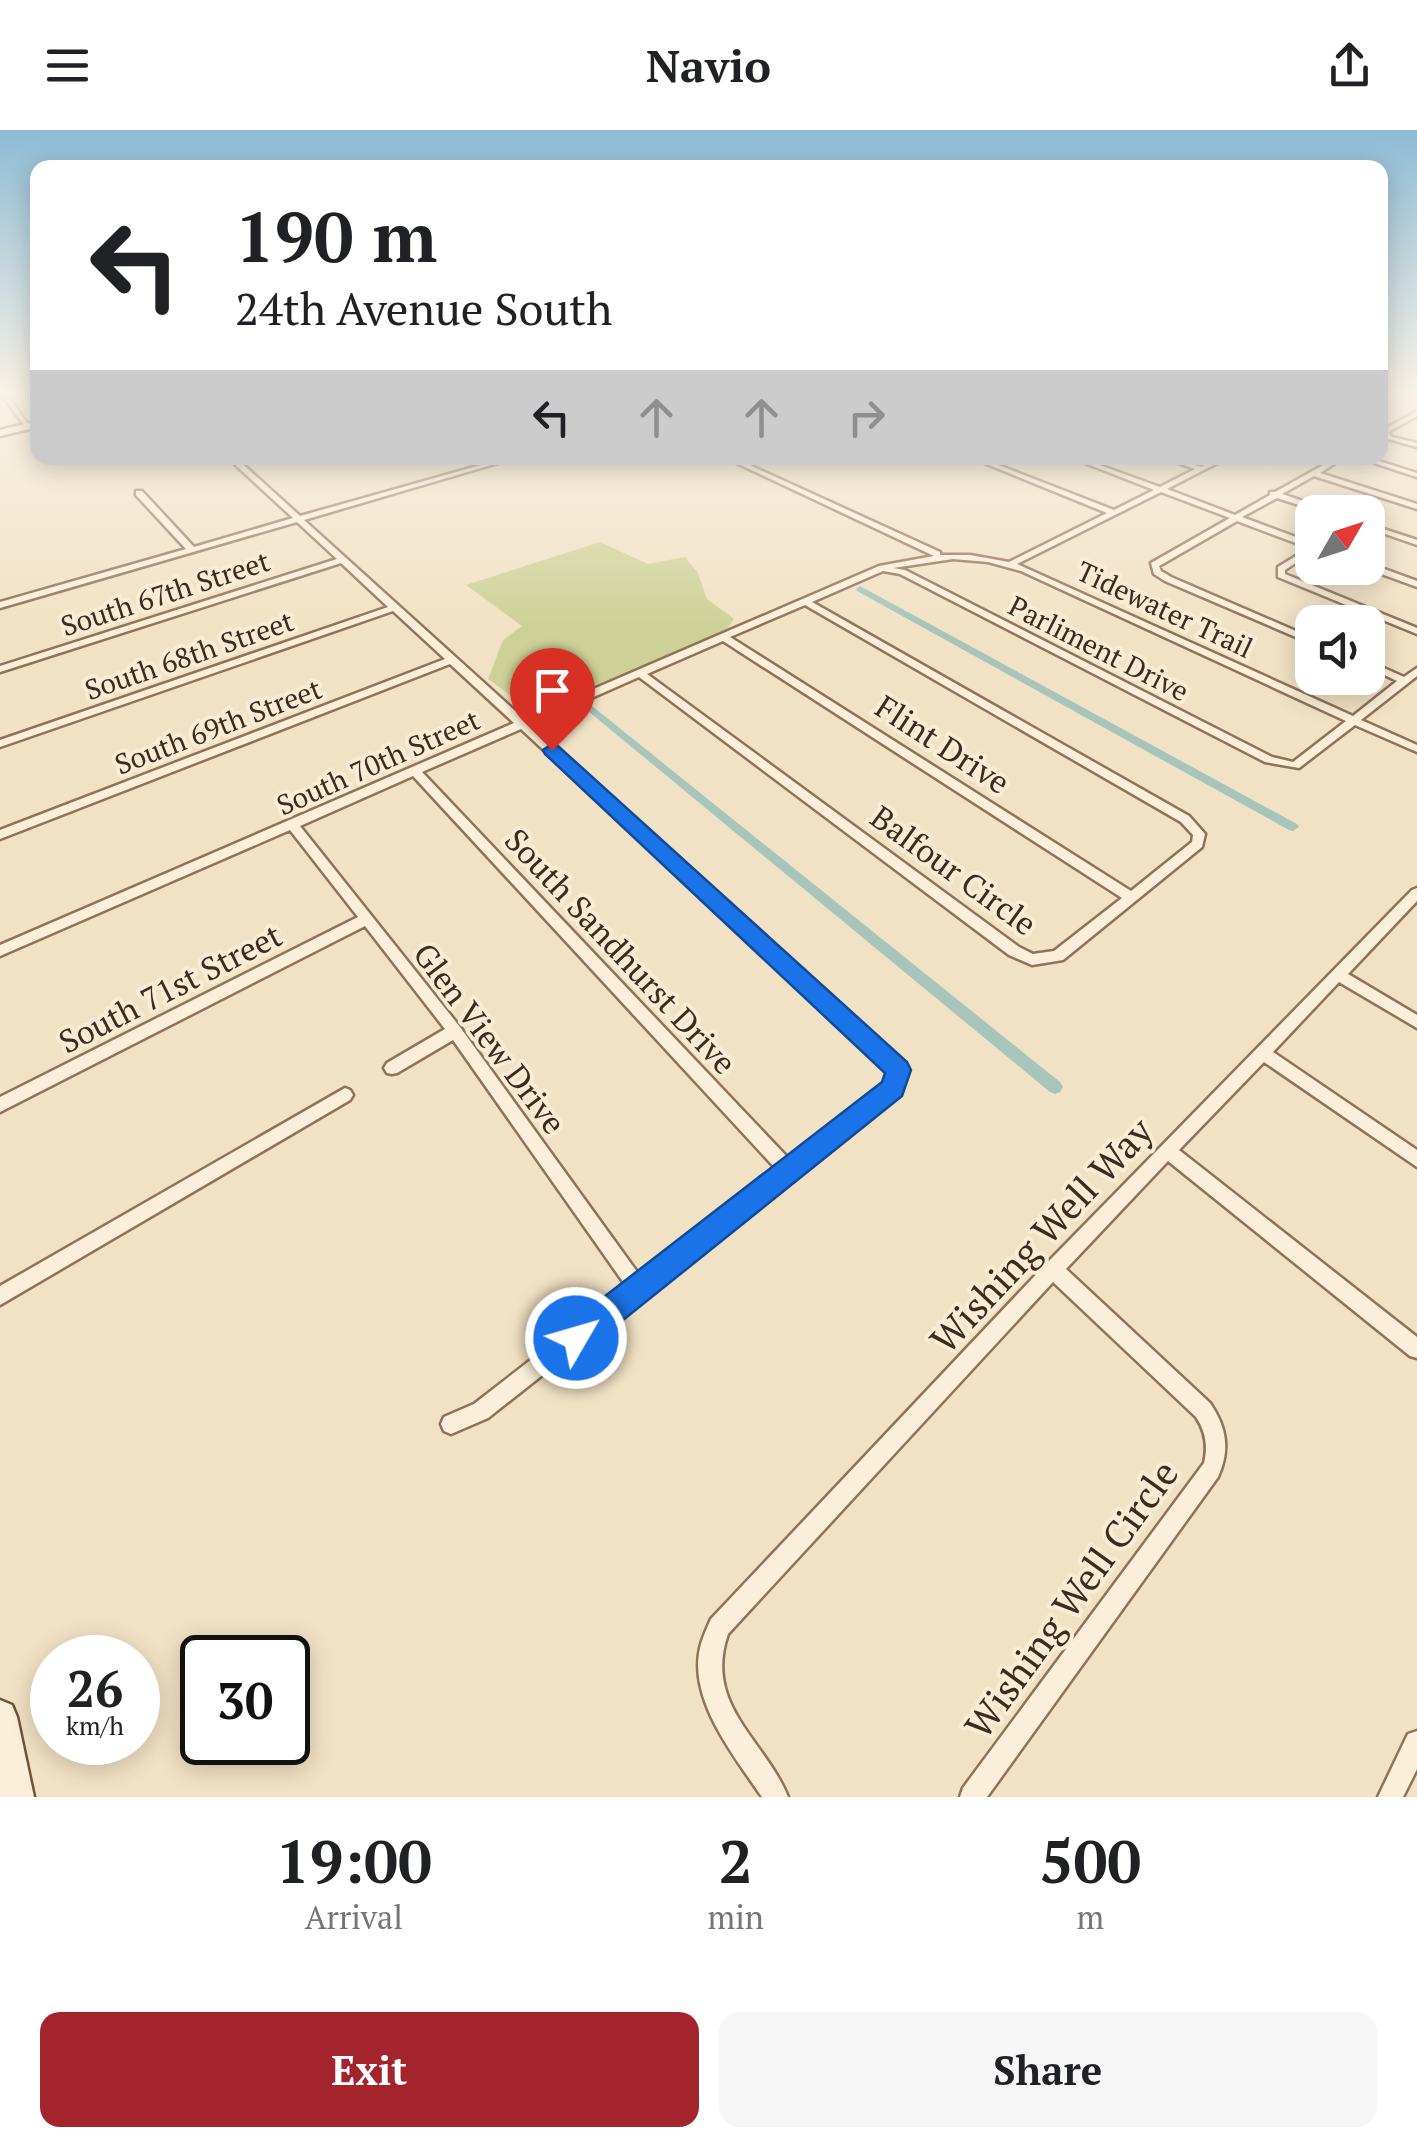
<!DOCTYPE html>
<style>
body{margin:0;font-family:"PT Serif",serif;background:#f6f6f6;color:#202124;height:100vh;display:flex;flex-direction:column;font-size:38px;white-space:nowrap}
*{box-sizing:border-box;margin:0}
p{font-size:32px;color:#757577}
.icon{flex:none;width:55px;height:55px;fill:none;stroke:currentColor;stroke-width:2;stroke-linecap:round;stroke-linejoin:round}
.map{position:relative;height:1667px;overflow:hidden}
.sheet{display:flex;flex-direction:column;background:#fff;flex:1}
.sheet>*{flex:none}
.top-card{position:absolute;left:30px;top:30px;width:1358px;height:305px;border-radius:20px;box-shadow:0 5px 25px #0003;background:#fff;color:#202124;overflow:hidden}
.needle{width:65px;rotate:51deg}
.fabs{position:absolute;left:1295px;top:365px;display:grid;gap:20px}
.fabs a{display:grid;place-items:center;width:90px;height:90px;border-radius:20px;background:#fff;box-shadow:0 5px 25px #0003;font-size:50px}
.speed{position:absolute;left:30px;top:1505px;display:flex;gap:20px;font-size:50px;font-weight:700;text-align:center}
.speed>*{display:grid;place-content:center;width:130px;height:130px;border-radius:50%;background:#fff;box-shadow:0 5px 25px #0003;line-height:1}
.speed small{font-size:25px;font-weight:400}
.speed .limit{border:5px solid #111;border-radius:15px;background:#fff;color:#111}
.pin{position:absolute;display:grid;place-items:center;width:85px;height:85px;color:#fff;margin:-102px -42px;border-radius:50% 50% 50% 0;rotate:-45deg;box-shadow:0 0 10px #0007}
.pin .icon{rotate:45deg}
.me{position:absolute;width:110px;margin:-55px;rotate:52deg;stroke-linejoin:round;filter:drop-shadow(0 0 8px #0008)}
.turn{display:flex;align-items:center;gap:35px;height:210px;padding:0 40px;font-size:45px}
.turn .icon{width:130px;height:130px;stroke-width:2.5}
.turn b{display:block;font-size:70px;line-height:85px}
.lanes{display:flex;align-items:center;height:95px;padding:0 40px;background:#0003;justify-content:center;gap:50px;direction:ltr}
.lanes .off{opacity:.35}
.eta{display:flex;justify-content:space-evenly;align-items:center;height:170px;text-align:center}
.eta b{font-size:60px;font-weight:700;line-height:70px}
.primary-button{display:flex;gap:20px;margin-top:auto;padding:20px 40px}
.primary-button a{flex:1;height:115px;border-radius:20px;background:#a3242d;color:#fff;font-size:40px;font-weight:700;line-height:115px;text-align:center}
.primary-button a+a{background:#f6f6f6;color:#202124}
header{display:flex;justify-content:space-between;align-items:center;height:130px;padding:0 40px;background:#fff;font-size:45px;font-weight:700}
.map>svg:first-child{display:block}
.green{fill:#ced197}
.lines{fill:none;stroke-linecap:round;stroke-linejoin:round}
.canal{fill:#a7c5ba;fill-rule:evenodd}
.street-casing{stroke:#8f7259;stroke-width:5}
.secondary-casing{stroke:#71533c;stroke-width:5}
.street{fill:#fbefd9;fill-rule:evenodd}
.secondary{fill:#fbefd9;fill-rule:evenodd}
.route{fill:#1a73e8;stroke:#114b97;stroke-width:2.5}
.labels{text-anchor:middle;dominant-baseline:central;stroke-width:8;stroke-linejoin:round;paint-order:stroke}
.far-street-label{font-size:28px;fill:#3e2b1e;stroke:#f8ecd5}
.street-label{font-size:32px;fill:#3e2b1e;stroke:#f8ecd5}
.near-street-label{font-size:38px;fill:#3e2b1e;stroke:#f8ecd5}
</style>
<header><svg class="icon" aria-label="menu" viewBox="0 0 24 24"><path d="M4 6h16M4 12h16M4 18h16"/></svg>Navio<svg class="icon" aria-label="share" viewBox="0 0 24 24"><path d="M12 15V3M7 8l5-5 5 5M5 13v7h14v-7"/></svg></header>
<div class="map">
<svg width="1417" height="1667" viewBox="0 0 1417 1667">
<rect width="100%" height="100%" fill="#f2e2c5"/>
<path class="green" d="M600 412 648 434 685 427 698 443 707 469 734 489 725 502 550 574 524 575 488 549 503 510 522 496 466 455Z"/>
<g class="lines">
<path class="canal" d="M860 456 1297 694 1299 697 1293 701 1289 700 857 461 856 459Z
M592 576 1060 952 1063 957 1060 962 1055 964 1050 962 588 581 587 579Z"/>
<defs>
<path id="street" d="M1 263H7L30 298H26Z
M1417 281V286L1388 302 1392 307 1417 313V317L1388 309 1381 301Z
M228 328H236L300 386 506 328H515L304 390 524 589 879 436 934 426 726 328H734L940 422V425H970L1009 432 1107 383 972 328H980L1114 380 1154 360 1072 328H1080L1160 357 1195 339 1164 328H1173L1201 337 1219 328H1227L1167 359 1235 385 1270 365V362H1275L1336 328H1343L1320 343 1417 374V379L1314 346 1282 364 1330 380 1331 382H1321L1277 368 1242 387 1312 413V422L1285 440V444L1417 498V504L1278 447V437L1309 418 1237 391 1159 436 1161 441 1171 447 1312 508V514L1165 451 1154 444 1151 433 1230 388 1161 362 1017 434 1353 586 1397 551 1368 537V531L1404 547 1417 538V546L1361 590 1417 615V622L1355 595 1299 638 1265 632 900 444 883 441 812 472 1189 686 1205 704 1202 717 1063 830 1032 835 1009 825 639 547 530 595 904 935 907 940 898 964 488 1288 451 1304 444 1301 441 1294 444 1287 474 1274 626 1156 453 910 397 943 392 944 387 943 384 938 387 933 445 899 365 796 0 982V967L358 787 290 700 0 826V815L514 593 450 534 0 709V700L445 529 393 481 0 617V610L388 477 341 433 0 542V536L337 429 297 392 0 478V472L186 419 136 365V361H142L194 417 293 388ZM953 429 988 432 1021 441 1346 591 1293 632 1272 627 905 440 893 438ZM805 475 1181 692 1193 705 1192 712 1131 761 730 507ZM723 511 1122 768 1054 821 1033 824 1019 817 647 544ZM521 599 891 942 887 955 790 1030 422 642ZM413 646 777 1040 640 1146 460 897 300 696Z
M1359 328H1369L1417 343V347Z
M1368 394 1417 410V415L1368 398Z
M1368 433 1417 451V457L1365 438H1368Z
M1417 758V771L1348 844 1417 885V898L1339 852 1273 922 1417 1020V1037L1264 932 1179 1020 1417 1207V1228L1410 1226 1168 1031 1066 1139 1210 1273C1227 1298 1230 1320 1218 1347L987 1667H960L963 1658 1204 1333C1208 1316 1206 1302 1196 1287L1053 1152 728 1504C703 1575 765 1610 788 1667H762C735 1627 688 1570 700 1518 702 1509 707 1498 711 1489L1047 1133 1412 760Z
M345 958 350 960 353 965 350 970 0 1175V1156Z
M1417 1601V1639L1403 1667H1378L1408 1604Z"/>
<path id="secondary" d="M38 291V297L0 306V300Z
M0 1570 12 1575 17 1587 34 1667H0Z"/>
</defs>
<use href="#street" class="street-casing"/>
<use href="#secondary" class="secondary-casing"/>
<use href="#street" class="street"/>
<use href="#secondary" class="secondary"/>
</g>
<linearGradient id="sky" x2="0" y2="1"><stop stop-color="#8ebbd6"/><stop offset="0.53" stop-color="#f9f2e5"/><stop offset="1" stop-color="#f9f2e5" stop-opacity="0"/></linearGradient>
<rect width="1417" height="497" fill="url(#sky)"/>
<path class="route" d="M552 614 558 616 907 932 911 940 902 966 587 1219 576 1223 565 1219 560 1208 565 1197 882 952 885 943 545 624 543 620Z"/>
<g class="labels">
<g class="far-street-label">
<text transform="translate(165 463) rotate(-18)">South 67th Street</text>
<text transform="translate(1165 479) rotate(25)">Tidewater Trail</text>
<text transform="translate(1099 518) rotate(27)">Parliment Drive</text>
<text transform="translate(189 525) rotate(-19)">South 68th Street</text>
<text transform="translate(218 596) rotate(-21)">South 69th Street</text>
<text transform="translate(378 632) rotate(-24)">South 70th Street</text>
</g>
<g class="street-label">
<text transform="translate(943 614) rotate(33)">Flint Drive</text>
<text transform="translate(954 740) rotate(36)">Balfour Circle</text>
<text transform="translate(621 821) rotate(47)">South Sandhurst Drive</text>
<text transform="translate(170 858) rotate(-27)">South 71st Street</text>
<text transform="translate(490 908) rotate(53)">Glen View Drive</text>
</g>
<g class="near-street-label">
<text transform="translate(1041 1105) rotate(-47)">Wishing Well Way</text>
<text transform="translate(1071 1469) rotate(-54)">Wishing Well Circle</text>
</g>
</g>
</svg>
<div class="fabs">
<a><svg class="needle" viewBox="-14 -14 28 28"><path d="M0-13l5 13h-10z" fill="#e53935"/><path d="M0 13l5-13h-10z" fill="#757577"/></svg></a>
<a><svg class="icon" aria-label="sound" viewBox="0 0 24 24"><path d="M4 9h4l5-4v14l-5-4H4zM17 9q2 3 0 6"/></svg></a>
</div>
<div class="speed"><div>26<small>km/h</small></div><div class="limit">30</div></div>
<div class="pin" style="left:552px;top:620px;background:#d93025"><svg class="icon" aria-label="arrive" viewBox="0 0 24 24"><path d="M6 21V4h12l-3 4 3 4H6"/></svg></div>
<svg class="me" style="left:576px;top:1208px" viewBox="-20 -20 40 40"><circle r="17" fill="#1a73e8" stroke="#fff" stroke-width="3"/><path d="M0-11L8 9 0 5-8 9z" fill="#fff"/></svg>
<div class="top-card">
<div class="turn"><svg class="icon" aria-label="left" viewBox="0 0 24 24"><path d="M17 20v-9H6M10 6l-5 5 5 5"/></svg><div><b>190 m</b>24th Avenue South</div></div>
<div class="lanes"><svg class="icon" aria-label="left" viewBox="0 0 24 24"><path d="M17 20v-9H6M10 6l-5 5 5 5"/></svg><svg class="icon off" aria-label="ahead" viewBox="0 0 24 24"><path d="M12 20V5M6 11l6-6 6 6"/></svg><svg class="icon off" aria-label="ahead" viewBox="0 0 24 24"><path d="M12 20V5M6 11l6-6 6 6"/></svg><svg class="icon off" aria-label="right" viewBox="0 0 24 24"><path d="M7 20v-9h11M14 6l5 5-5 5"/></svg></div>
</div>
</div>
<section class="sheet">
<div class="eta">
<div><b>19:00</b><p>Arrival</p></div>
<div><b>2</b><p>min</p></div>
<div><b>500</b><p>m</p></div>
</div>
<div class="primary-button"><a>Exit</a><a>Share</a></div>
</section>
